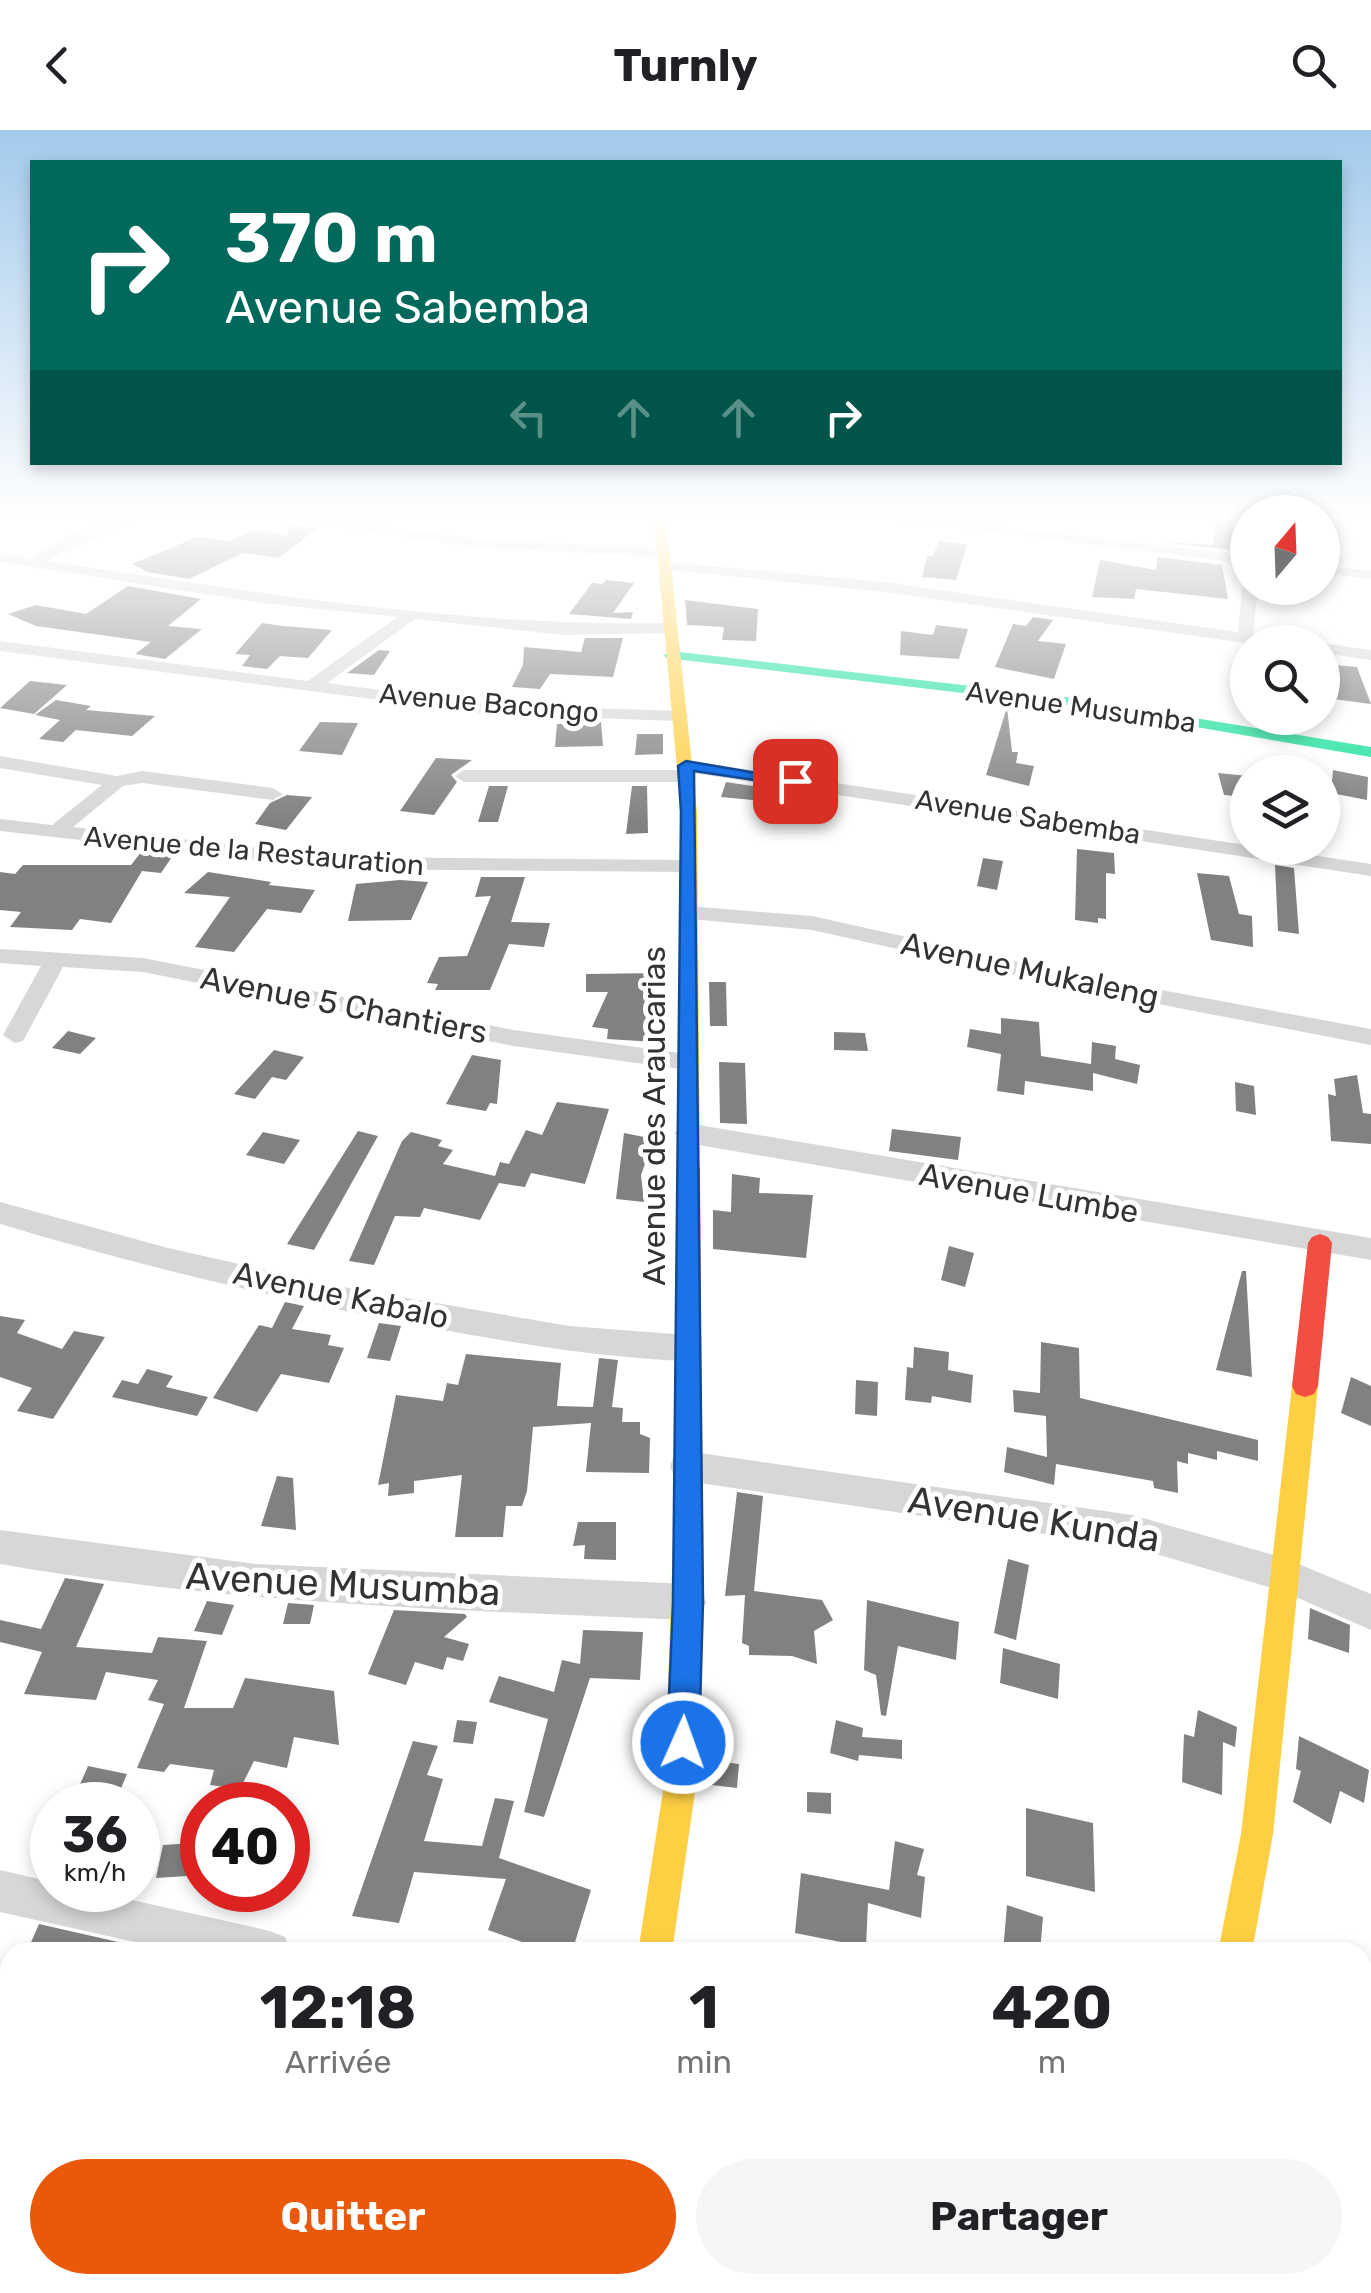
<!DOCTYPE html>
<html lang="fr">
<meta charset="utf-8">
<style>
body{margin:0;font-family:Rubik,sans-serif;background:#f6f6f6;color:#202124;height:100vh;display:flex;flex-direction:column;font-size:38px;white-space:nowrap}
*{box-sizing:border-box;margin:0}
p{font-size:32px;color:#757577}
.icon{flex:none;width:55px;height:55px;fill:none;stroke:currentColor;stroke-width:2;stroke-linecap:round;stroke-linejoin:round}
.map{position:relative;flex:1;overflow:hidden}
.drawer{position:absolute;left:0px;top:1812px;width:1372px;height:352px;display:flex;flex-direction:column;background:#fff;border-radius:30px 30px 0 0;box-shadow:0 5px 15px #0003}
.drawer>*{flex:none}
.banner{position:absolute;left:30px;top:30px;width:1312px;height:305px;border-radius:0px;box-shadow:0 5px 15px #0003;background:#00695c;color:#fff;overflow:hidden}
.needle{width:65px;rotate:19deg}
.fabs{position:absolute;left:1230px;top:365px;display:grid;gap:20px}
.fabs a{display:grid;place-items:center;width:110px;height:110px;border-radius:50%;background:#fff;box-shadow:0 5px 15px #0003;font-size:50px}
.speed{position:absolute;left:30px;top:1652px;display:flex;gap:20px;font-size:50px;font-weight:700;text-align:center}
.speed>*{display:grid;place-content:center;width:130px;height:130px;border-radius:50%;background:#fff;box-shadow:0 5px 15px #0003;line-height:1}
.speed small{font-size:25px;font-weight:400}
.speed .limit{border:15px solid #d22;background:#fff;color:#111}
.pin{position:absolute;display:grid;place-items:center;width:85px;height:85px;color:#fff;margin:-42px;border-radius:20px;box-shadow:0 5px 15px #0006}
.me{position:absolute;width:110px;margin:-55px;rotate:2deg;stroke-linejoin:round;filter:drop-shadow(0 0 8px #0008)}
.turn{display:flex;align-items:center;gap:35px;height:210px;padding:0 30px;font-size:45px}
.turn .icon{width:130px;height:130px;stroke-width:2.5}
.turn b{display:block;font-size:70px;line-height:85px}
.lanes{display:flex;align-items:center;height:95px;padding:0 30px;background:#0003;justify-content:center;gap:50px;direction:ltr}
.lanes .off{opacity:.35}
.eta{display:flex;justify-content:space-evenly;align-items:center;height:170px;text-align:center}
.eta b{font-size:60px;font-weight:700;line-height:70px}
.cta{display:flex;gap:20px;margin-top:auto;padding:20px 30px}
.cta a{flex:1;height:115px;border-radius:60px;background:#ea580c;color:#fff;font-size:40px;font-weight:700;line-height:115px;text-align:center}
.cta a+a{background:#f6f6f6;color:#202124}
header{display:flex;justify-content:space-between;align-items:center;height:130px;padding:0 30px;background:#fff;font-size:45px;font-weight:700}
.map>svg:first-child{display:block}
.building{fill:#818181}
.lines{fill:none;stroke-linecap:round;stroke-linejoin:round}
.street{fill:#d7d7d7;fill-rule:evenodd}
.fast{fill:#16e098;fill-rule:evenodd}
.slow{fill:#ffcf43;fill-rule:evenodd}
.jam{fill:#f24e42;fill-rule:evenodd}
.route{fill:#1a73e8;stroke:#114b97;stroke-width:2.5}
.labels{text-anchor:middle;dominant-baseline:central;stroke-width:10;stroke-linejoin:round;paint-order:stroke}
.far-street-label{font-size:28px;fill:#333;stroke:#fff}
.street-label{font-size:32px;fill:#333;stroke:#fff}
.near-street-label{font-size:38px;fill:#333;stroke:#fff}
</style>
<header><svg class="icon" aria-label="back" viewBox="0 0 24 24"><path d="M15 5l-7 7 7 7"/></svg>Turnly<svg class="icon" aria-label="search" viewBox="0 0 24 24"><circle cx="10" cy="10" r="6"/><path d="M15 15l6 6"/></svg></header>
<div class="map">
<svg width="1371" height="2163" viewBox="0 0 1371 2163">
<rect width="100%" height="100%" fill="#fff"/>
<path class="building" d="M1217 389H1234L1233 403 1242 404 1241 421 1160 412 1213 415Z
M288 394 318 398 278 428 243 423 189 449 148 442 132 434 197 407 228 411 254 400 287 405Z
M939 411 967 415 956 450 922 447 927 426H933Z
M1158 427 1222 435 1228 469 1136 459 1134 469 1092 467 1100 430 1156 440Z
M606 450 634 453 613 483 633 482 631 489 569 484 592 453 602 454Z
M128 456 201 469 168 496 202 499 165 529 135 524 151 512 36 496 8 484 36 475 86 484Z
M685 470 758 479 756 511 722 510 724 497 687 495Z
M1033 487 1053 490 1038 511 1066 514 1054 549 995 537 1013 494 1026 496Z
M262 493 283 496 332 500 308 528 280 526 267 539 242 536 250 525 235 524Z
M936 495 968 499 959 529 900 525 901 501 933 505Z
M585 508H623L613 547 550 544 540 559 512 557 523 535 524 517 581 522Z
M379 520 390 521 374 545 347 543Z
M1322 534 1357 537 1371 574 1333 569 1332 560 1322 558Z
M30 551 67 555 34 584 0 578Z
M56 570 91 576 86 580 155 586 132 606 76 600 63 612 39 609 60 590 35 585Z
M1007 577 1012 622H1018L1016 633 1034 636 1029 656 986 645Z
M320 592 358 593 342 625 299 621Z
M601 592 603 616 555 617 557 594Z
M637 604H663V624L635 625Z
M436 628 472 630 451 645 457 652 434 685 400 681Z
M1333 640 1368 647 1367 670 1331 663Z
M1218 643 1248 646V667L1224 665Z
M726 652 766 658 763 671 721 667Z
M489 656H508L498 692H478Z
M632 656H647L648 703 626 704Z
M287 665 312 667 286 700 255 694 270 673Z
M1077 719 1114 723 1115 744 1106 743V789L1098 788V793L1075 790Z
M142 721 174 724 161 743 142 741 111 793 80 789 72 800 10 797 21 782 0 780V742L15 744 23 735H131Z
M983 728 1003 731 997 760 977 756Z
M1275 735 1294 738 1299 804 1278 801Z
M208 742 271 752 269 755 315 760 301 783 267 779 234 822 195 817 230 767 184 763Z
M1197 743 1229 746 1239 784 1252 786 1253 817 1211 810Z
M481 747H525L511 792 550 793 544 817 509 814 490 860H435L438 854 427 853 439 827 467 826 491 766 475 767Z
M400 750 428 752 411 790 348 791 356 754Z
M661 843 663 888 656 912 607 909 608 899 592 897 608 862H586V844Z
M709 852H726L727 896H710Z
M1001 888 1039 892 1041 926 1091 934 1092 912 1116 916 1115 929 1140 935 1137 954 1093 943V961L1025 951 1024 965 997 961 1001 924 967 917 970 899 1001 904Z
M68 901 96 908 80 924 52 918Z
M834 902 865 903 868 921 834 920Z
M274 920 304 927 286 950 272 947 255 969 234 964Z
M472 925 501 930 497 974 490 973 486 981 446 974Z
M719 932 745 933 747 994 720 993Z
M1357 945 1363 983 1371 984V1014L1331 1011 1328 964 1336 966 1334 949Z
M1235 952 1254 956 1256 985 1236 981Z
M557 972 609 979 585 1054 531 1043 525 1057 499 1053 480 1090 424 1078 420 1087 395 1086 374 1135 349 1131 402 1011 411 1002 442 1010 438 1016 453 1020 443 1034 495 1046 500 1032 509 1034 526 1000 542 1005Z
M892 999 961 1007 958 1030 889 1021Z
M358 1001 378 1006 314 1120 287 1114Z
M263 1002 300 1010 284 1034 246 1025Z
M624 1003 654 1009 641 1045 644 1072 616 1069Z
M732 1044 760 1048 759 1063 813 1065 806 1128 713 1119V1080L731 1082Z
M949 1116 974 1123 965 1157 941 1150Z
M1242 1141H1246L1252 1247 1216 1240Z
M285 1172 304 1176 292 1199 331 1205 328 1215 344 1218 329 1253 281 1244 257 1282 213 1268 259 1195 272 1198Z
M0 1186 25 1190 17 1203 62 1219 74 1201 105 1207 53 1289 17 1281 32 1258 0 1247Z
M379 1193 401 1196 390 1231 367 1228Z
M1041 1212 1079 1218 1080 1268 1258 1310V1331L1217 1321V1330L1188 1323V1334L1177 1331 1178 1363 1154 1358 1153 1351 1056 1334 1054 1355 1004 1342 1007 1317 1047 1327 1046 1286 1014 1282 1013 1260 1040 1263Z
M914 1217 949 1222 948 1240 973 1245 971 1273 932 1266 931 1273 905 1270 907 1237 913 1238Z
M466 1224 561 1233 557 1276 593 1277 599 1228 618 1230 612 1277 623 1278 622 1292H640V1304L650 1308 649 1343 586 1342 591 1293 533 1297 527 1361 522 1376H506L503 1407H455L462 1345 414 1351V1363L388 1366 389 1353 378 1355 396 1265 443 1271 447 1253 458 1255Z
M147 1239 173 1246 166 1257 208 1267 197 1286 112 1267 122 1250 138 1254Z
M1351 1247 1371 1256V1296L1341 1283Z
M856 1250 878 1252 877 1286 855 1284Z
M277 1346 293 1348 296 1400 261 1396Z
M737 1362 763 1366 754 1461 822 1470 833 1490 814 1501 817 1534 792 1526 749 1525V1516L742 1513 745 1465 725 1466Z
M578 1392H616V1430L584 1429 585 1415 573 1416Z
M1008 1429 1029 1435 1016 1510 994 1503Z
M65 1448 104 1454 76 1517 152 1523 158 1507 207 1511 184 1578H233L245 1548 334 1561 339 1615 294 1607 287 1638 254 1631 240 1659 210 1655 214 1640 170 1634 164 1642 137 1638 164 1574 148 1570 158 1550 106 1542 96 1570 24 1564 42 1522 0 1512V1490L41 1499Z
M867 1470 959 1492 956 1530 898 1516 886 1586 881 1585 876 1545 864 1540Z
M207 1471 234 1475 222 1505 194 1501Z
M288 1473 314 1475 310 1494H283Z
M1310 1478 1350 1495 1349 1523 1308 1509Z
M394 1480 465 1484 467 1487 444 1507 469 1514 463 1531 447 1527 443 1540 415 1532 406 1555 368 1544Z
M583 1500 643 1502 640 1550 590 1548 544 1687 524 1682 548 1589 489 1572 499 1546 554 1562 562 1530 580 1534Z
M1003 1518 1060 1534 1058 1569 1000 1553Z
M1198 1580 1237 1597 1235 1617 1223 1612 1222 1665 1182 1652 1184 1604 1194 1607Z
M457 1590 477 1592 473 1614 453 1612Z
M836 1590 863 1598 862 1607 902 1610V1629L859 1625 858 1631 830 1623Z
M1299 1606 1369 1640 1364 1673 1340 1661 1331 1694 1293 1672 1301 1641 1296 1639Z
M413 1611 438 1616 427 1645 443 1649 424 1711 482 1716 495 1668 514 1671 499 1728 591 1760 572 1822H550L488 1800 506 1749 414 1742 399 1793 352 1786Z
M713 1631 739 1634 737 1658 712 1655Z
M88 1636 127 1644 114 1675H71Z
M807 1662 831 1663V1684L807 1682Z
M1026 1678 1093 1693 1095 1762 1026 1746Z
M895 1711 924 1719 917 1745 925 1747 921 1788 868 1773 866 1817 795 1803 801 1743 889 1760Z
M193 1713 187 1746 156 1748 163 1715Z
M1007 1775 1043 1787 1040 1822H1003Z
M39 1794 149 1819V1822H53L29 1817Z"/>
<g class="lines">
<path class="street" d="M113 389H134L47 431C253 462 461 497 669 493L677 498 669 503 564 505 415 489 327 553 497 575 680 581 689 586 680 591 497 585 0 521V511L308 551 397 487 263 473 0 432V424L31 428 71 405Z
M281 389H323L475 409 664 419 671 423 664 427 475 417Z
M888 389H934L1248 426V434Z
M666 432 884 452 1238 502 1242 458 1248 454 1258 458 1253 504 1286 512 1245 513 884 462 661 439V433Z
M1322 435 1371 441V449L1322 443Z
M1322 513 1371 520V530L1322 523Z
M0 626 117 646 142 641 273 658 283 664 273 670 142 653 123 656 73 697 342 727 688 730 698 736 688 742 342 739 0 701V689L52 695 102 655 0 638Z
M685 630 1371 734V746L693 643V650L686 652H464L455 646 464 640H680L676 636Z
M687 776 812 786 1059 841 1371 899V915L1059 855 812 800 679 788V778Z
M0 819 143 828 514 900 687 924 699 932 687 940 514 916 143 842 63 837 23 911 15 913 3 905 41 836 0 833Z
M687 993 1371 1108V1130L687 1013 674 1003Z
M0 1072 168 1118 338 1156 569 1196 687 1205 698 1209 702 1218 698 1227 687 1231C603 1228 520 1214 438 1199 290 1172 144 1137 0 1094Z
M686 1321 1132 1385 1284 1428 1371 1464V1500L1282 1461 1132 1417 686 1351 674 1347 670 1336 674 1325Z
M0 1400 256 1434 688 1454 700 1460 706 1472 700 1484 688 1490C457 1480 228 1474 0 1434Z
M0 1740 52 1752V1760H87L270 1801 285 1807 291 1822H180L0 1782Z
M1156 2155H1204V2163H1154Z"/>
<path class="fast" d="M671 521 1074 568 1371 617V627L1074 576 666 528 664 525Z
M584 2155H624L623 2163H583Z"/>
<path class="slow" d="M654 389H666L697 682 700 1038 689 1046 678 1038 681 682Z
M1305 1245 1314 1248 1318 1256 1273 1704 1252 1822H1218L1241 1704 1292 1256 1296 1248Z
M688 1366 698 1370 702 1379 697 1648 672 1822H638L665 1648 674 1379 678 1370Z"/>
<path class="jam" d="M689 1030 700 1038 702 1379 698 1388 688 1392 678 1388 674 1379 678 1038Z
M1320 1104 1328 1107 1332 1113 1318 1256 1314 1264 1305 1267 1296 1264 1292 1256 1308 1113 1312 1107Z"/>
</g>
<linearGradient id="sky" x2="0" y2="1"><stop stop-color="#a3caec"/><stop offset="0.56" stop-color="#fff"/><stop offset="1" stop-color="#fff" stop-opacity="0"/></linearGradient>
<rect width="1371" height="692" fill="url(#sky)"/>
<path class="route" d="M686 631 803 651 795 656 694 641 703 1472 699 1613 694 1624 683 1629 672 1624 667 1613 673 1472 681 682 678 636Z"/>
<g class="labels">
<g class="far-street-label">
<text transform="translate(489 573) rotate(5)">Avenue Bacongo</text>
<text transform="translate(1081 577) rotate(8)">Avenue Musumba</text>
<text transform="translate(1028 687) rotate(9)">Avenue Sabemba</text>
<text transform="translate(254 721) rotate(5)">Avenue de la Restauration</text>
</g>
<g class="street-label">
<text transform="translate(1030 840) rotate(12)">Avenue Mukaleng</text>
<text transform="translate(344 875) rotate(11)">Avenue 5 Chantiers</text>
<text transform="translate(654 986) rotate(-90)">Avenue des Araucarias</text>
<text transform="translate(1029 1063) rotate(10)">Avenue Lumbe</text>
<text transform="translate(341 1165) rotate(12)">Avenue Kabalo</text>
</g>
<g class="near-street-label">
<text transform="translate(1034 1389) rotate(9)">Avenue Kunda</text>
<text transform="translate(343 1454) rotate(3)">Avenue Musumba</text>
</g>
</g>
</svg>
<div class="fabs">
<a><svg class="needle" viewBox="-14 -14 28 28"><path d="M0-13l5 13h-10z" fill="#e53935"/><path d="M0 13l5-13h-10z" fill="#757577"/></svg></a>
<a><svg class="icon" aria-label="search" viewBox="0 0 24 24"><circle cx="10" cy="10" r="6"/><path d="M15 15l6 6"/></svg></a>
<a><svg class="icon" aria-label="layers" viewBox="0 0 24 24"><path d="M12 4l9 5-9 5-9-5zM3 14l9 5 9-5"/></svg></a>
</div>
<div class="speed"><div>36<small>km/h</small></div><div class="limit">40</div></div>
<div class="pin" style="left:795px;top:651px;background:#d93025"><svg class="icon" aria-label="arrive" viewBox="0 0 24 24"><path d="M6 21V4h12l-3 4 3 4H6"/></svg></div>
<svg class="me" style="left:683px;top:1613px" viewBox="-20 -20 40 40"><circle r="17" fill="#1a73e8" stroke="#fff" stroke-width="3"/><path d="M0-11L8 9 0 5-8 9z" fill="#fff"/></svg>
<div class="banner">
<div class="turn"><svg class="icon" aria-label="right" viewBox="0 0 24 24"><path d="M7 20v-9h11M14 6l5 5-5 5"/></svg><div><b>370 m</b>Avenue Sabemba</div></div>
<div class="lanes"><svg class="icon off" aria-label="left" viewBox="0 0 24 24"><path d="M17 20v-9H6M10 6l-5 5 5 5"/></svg><svg class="icon off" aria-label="ahead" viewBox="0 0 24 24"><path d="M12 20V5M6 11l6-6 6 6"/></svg><svg class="icon off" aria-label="ahead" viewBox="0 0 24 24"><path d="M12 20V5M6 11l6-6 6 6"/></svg><svg class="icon" aria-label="right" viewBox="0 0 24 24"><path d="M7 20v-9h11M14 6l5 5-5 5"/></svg></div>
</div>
<section class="drawer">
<div class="eta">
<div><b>12:18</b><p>Arrivée</p></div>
<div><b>1</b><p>min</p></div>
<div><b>420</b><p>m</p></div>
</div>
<div class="cta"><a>Quitter</a><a>Partager</a></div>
</section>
</div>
